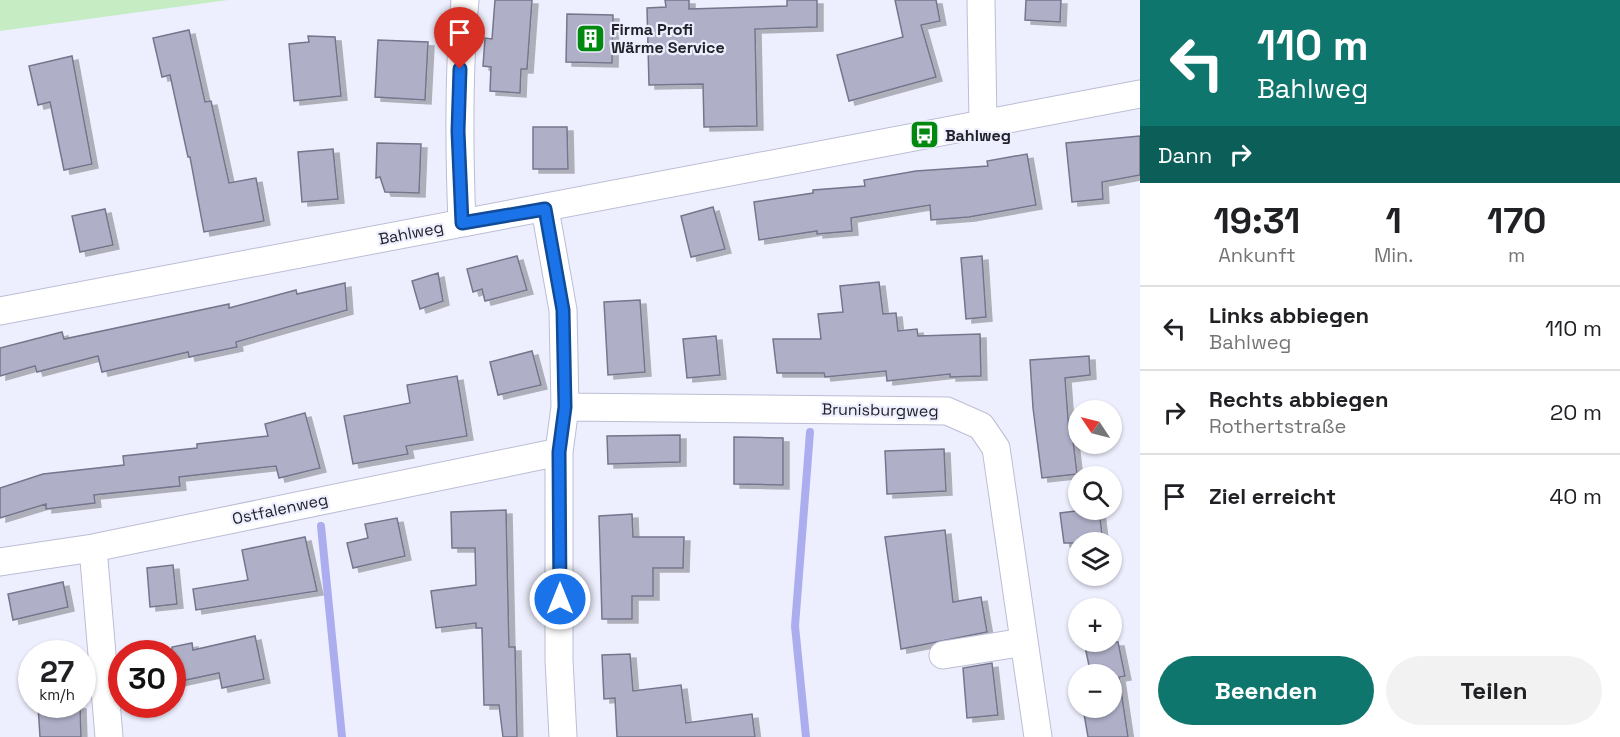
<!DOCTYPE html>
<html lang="de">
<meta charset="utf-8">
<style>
body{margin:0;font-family:"Space Grotesk",sans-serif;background:#f2f2f2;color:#202124;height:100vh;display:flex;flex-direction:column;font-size:22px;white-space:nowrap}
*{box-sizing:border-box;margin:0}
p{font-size:20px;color:#757577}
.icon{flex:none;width:33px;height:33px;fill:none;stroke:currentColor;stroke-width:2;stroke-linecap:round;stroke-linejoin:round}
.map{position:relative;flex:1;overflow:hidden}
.drawer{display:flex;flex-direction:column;background:#fff;width:480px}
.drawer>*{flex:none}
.banner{background:#0f766e;color:#fff;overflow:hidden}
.needle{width:39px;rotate:305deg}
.tools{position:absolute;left:1068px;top:400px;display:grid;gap:12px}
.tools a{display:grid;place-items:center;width:54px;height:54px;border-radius:50%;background:#fff;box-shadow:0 2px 4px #0004;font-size:30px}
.speed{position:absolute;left:18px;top:640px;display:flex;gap:12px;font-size:30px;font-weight:700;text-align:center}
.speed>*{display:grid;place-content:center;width:78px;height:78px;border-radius:50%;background:#fff;box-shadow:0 2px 4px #0004;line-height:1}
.speed small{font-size:15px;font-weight:400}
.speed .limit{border:9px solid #d22;background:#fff;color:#111}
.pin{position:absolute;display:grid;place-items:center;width:51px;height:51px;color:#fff;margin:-62px -26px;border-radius:50% 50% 50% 0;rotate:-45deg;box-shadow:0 0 6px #0007}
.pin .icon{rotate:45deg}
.me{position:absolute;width:66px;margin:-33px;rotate:0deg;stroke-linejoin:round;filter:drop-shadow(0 0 4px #0008)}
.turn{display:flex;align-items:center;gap:21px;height:126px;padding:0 18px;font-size:27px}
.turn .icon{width:78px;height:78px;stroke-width:2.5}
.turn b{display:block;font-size:42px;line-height:51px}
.then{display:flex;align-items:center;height:57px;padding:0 18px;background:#0003;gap:12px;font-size:22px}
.eta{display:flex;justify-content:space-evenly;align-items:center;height:102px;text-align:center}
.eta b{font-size:36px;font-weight:600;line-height:42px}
.primary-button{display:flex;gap:12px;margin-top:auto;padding:12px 18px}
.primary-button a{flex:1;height:69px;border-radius:36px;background:#0f766e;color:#fff;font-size:24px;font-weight:600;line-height:69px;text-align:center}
.primary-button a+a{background:#f2f2f2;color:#202124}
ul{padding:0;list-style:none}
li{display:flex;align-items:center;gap:18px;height:84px;padding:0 18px;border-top:2px solid #e0e0e0}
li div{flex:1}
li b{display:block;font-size:22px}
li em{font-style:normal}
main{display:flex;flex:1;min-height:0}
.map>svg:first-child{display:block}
.green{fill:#c5ecc2}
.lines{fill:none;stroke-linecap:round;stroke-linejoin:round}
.stream{stroke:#abadef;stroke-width:8}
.building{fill:#afb0c8;stroke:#74768c;stroke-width:1.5;filter:url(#shadow)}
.minor-casing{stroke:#bbbdd5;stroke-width:29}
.minor{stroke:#fff;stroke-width:27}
.route-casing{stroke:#114b97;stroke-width:15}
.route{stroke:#1a73e8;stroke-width:10}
.labels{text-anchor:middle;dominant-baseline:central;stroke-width:4.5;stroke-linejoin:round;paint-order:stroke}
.poi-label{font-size:16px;font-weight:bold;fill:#22222b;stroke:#eeeffe;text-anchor:start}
.street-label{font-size:16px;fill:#22222b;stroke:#eeeffe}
</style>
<main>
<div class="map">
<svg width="1140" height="737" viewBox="0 0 1140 737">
<defs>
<filter id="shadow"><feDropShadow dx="6" dy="4" stdDeviation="0" flood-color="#0004"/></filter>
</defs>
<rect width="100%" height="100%" fill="#eeeffe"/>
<path class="green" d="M0 0H228L0 31Z"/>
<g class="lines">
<path class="stream" d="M321 526 342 737
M806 737 795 626 810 432"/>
</g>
<path class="building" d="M495 0H532L527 69H521L520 93 490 91 491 67 483 66 485 38 492 39Z
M665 0H689V9L787 6V0H817V27L755 29 757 126 704 127 703 84 649 85 647 8 666 7Z
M895 0H936L940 21 921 25 936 77 849 101 837 55 903 37Z
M1026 0H1061L1060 22 1025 20Z
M567 14 613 15 612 63 566 62Z
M189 30 205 102 211 101 229 183 256 178 264 221 204 232 190 157H188L170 75 162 77 153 38Z
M308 36 335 37 341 96 294 101 289 44 309 42Z
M378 40 428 42 425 100 375 97Z
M72 56 92 164 64 170 50 102 38 105 29 66Z
M533 127H567L568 169H533Z
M1140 136V175L1102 182 1103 199 1072 202 1066 143Z
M377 143 421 144 419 193 385 192 380 177 376 178Z
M333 149 338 199 302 202 298 152Z
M1027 154 1036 205 969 217 931 220 930 205 851 218 852 231 817 234V231L759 240 754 202 813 193V190L865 186 864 180 916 171 988 166 987 161Z
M713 207 725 249 691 257 681 216Z
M105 209 113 245 80 252 72 216Z
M517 256 527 290 485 301 482 289 473 292 467 269Z
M982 256 986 317 966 319 961 258Z
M438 273 443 301 420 309 412 281Z
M879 282 883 314 896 313 898 331 917 329 918 336 980 334 981 376 950 377V374L887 381 886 371 825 377 824 373H777L773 339H821L818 314 843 312 840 286Z
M345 283 347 310 236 342 237 347 189 357 188 352 102 372 98 356 37 372 35 366 0 376V348L62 332 64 339 229 304V308L296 290 297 294Z
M640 300 645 372 608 375 604 302Z
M716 336 720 375 687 378 683 339Z
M532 351 541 385 498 395 490 362Z
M1089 356 1090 375 1065 378 1069 432H1072L1077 474 1042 478 1033 408 1030 360Z
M457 376 467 436 406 446 408 454 353 464 344 416 410 403 407 385Z
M305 413 320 468 279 478 276 466 179 477 180 486 94 495 95 503 46 509V504L0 518V488L43 474 124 465 123 456 197 448V444L268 436 265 424Z
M680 435V462L608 464 607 436Z
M734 437 783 438V485L734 484Z
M944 449 946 491 887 494 885 451Z
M506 510 509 647H515L517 737H503L499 705H484L482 628H476V623L436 628 431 591 476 585 475 548H452L451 512Z
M1084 510H1099L1103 543H1064L1060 513Z
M632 514 633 537H684L683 568H653V596H632V619H602L599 516Z
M397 518 405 556 353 568 347 543 368 538 365 524Z
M945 530 953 602 981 597 987 632 901 649 885 537Z
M305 537 317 591 196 610 193 589 248 580 242 550Z
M173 565 177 604 150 607 147 568Z
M63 582 68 607 13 620 8 594Z
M255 636 264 679 222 688 219 673 172 683V647L192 643 193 650Z
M1084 642H1118L1125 676 1119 677 1128 737H1088L1083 708H1112V675H1091Z
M630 654 633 691 681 685 686 723 752 714 755 737H617L615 698 604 699 602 655Z
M992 663 998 715 967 718 963 668Z
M38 705H80L81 737H40Z"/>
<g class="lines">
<defs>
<path id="minor" d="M981 0 983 123
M545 209 563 310 565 407 559 452V660L563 737
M462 223C459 148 458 75 465 0
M0 311 1140 94
M565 407 947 411 981 426 996 448 1038 737
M93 548 109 737
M0 562 93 548 559 452
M943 655 1024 642"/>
</defs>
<use href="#minor" class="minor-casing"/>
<use href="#minor" class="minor"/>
</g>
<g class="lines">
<defs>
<path id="route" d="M460 69 458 131 462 223 545 209 563 310 565 407 559 452 560 599"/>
</defs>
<use href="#route" class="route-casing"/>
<use href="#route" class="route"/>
</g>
<defs>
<symbol id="building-square" viewBox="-11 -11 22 22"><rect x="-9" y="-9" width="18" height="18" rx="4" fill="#01880f" stroke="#eeeffe"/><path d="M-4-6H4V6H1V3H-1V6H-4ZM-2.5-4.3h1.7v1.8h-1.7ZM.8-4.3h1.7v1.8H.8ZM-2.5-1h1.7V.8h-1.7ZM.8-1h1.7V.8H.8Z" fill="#fff"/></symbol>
<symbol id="bus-square" viewBox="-11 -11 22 22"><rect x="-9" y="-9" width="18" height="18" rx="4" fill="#01880f" stroke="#eeeffe"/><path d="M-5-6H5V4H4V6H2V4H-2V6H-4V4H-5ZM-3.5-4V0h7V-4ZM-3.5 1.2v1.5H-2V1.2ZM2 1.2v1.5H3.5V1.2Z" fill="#fff"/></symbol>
</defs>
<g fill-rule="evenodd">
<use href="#building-square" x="574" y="22" width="33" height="33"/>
<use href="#bus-square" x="908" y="118" width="33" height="33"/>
</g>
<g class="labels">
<g class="poi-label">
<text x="611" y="29">Firma Profi<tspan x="611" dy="18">Wärme Service</tspan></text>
<text x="945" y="135">Bahlweg</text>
</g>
<g class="street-label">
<text transform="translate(411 233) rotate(-11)">Bahlweg</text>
<text transform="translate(880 410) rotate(1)">Brunisburgweg</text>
<text transform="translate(280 509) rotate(-12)">Ostfalenweg</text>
</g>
</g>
</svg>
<div class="tools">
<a><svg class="needle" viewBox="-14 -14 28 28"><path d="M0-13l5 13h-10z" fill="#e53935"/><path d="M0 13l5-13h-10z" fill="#757577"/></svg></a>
<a><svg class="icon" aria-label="search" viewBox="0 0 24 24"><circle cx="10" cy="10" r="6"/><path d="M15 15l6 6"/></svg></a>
<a><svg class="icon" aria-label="layers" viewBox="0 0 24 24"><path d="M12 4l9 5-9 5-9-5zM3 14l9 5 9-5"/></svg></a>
<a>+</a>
<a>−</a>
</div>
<div class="speed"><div>27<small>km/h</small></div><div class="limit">30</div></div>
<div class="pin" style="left:460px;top:69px;background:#d93025"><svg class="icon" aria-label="arrive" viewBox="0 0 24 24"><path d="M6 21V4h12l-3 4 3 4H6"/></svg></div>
<svg class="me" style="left:560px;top:599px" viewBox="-20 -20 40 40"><circle r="17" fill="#1a73e8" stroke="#fff" stroke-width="3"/><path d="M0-11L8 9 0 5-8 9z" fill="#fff"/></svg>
</div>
<section class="drawer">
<div class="banner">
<div class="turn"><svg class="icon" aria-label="left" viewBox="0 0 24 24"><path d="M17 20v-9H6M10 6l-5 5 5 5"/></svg><div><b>110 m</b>Bahlweg</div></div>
<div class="then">Dann<svg class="icon" aria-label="right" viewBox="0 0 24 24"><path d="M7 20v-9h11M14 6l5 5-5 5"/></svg></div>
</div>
<div class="eta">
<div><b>19:31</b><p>Ankunft</p></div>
<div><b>1</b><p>Min.</p></div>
<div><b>170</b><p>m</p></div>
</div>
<ul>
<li><svg class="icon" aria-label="left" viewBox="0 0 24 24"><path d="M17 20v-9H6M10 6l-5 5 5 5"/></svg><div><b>Links abbiegen</b><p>Bahlweg</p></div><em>110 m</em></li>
<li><svg class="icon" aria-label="right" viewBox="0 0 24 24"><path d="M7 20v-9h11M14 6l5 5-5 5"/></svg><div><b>Rechts abbiegen</b><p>Rothertstraße</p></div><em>20 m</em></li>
<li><svg class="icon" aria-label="arrive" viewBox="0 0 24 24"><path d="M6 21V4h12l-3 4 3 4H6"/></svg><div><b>Ziel erreicht</b></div><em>40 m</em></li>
</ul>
<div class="primary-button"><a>Beenden</a><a>Teilen</a></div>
</section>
</main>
